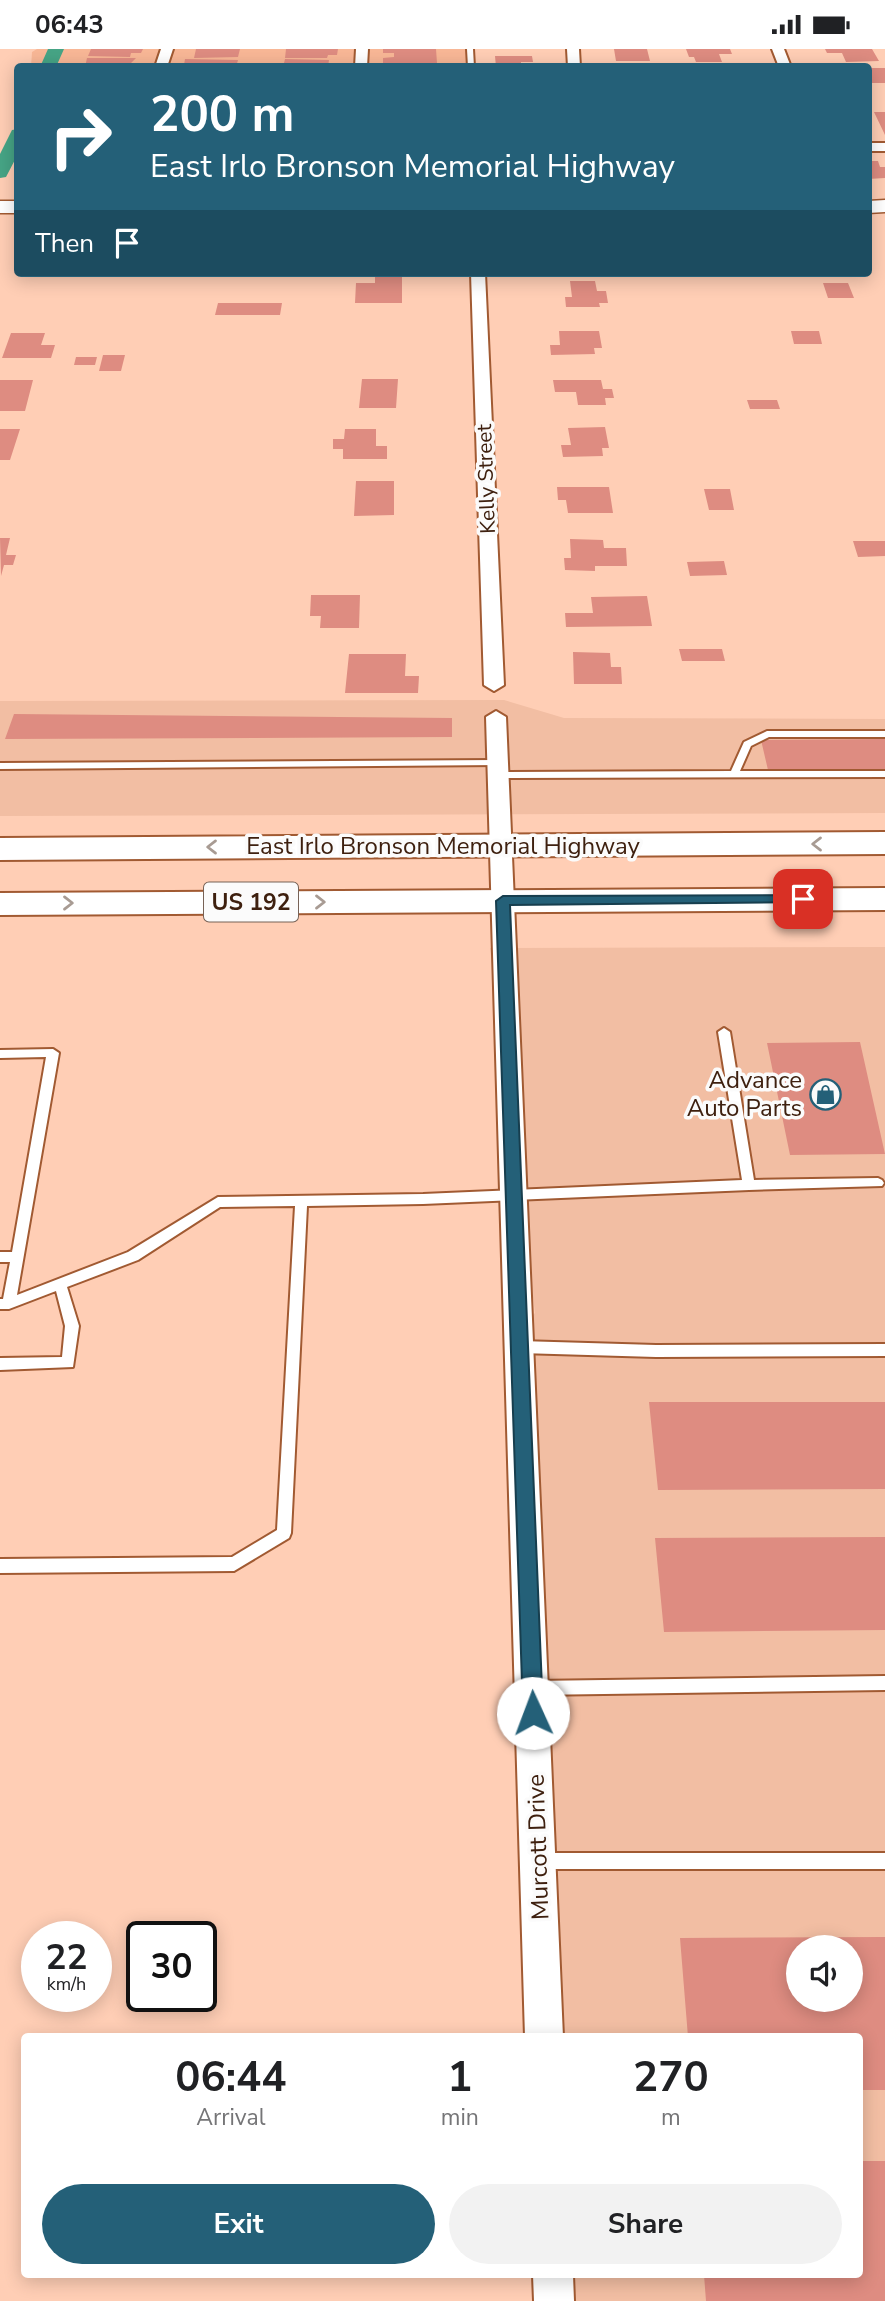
<!DOCTYPE html>
<style>
body{margin:0;font-family:"Nunito Sans",sans-serif;background:#f2f2f2;color:#202124;height:100vh;display:flex;flex-direction:column;font-size:26px;white-space:nowrap}
*{box-sizing:border-box;margin:0}
p{font-size:23px;color:#757577}
.icon{flex:none;width:38px;height:38px;fill:none;stroke:currentColor;stroke-width:2;stroke-linecap:round;stroke-linejoin:round}
.map{position:relative;flex:1;overflow:hidden}
.panel{position:absolute;left:21px;top:1984px;width:842px;height:245px;display:flex;flex-direction:column;background:#fff;border-radius:7px;box-shadow:0 4px 18px #0003}
.panel>*{flex:none}
.guide{position:absolute;left:14px;top:14px;width:858px;height:214px;border-radius:7px;box-shadow:0 4px 18px #0003;background:#246078;color:#fff;overflow:hidden}
.fabs{position:absolute;left:786px;top:1886px;display:grid;gap:14px}
.fabs a{display:grid;place-items:center;width:77px;height:77px;border-radius:50%;background:#fff;box-shadow:0 4px 18px #0003;font-size:35px}
.speed{position:absolute;left:21px;top:1872px;display:flex;gap:14px;font-size:35px;font-weight:700;text-align:center}
.speed>*{display:grid;place-content:center;width:91px;height:91px;border-radius:50%;background:#fff;box-shadow:0 4px 18px #0003;line-height:1}
.speed small{font-size:18px;font-weight:400}
.speed .limit{border:4px solid #111;border-radius:10px;background:#fff;color:#111}
.pin{position:absolute;display:grid;place-items:center;width:60px;height:60px;color:#fff;margin:-30px;border-radius:14px;box-shadow:0 4px 10px #0006}
.me{position:absolute;width:77px;margin:-38px;rotate:358deg;stroke-linejoin:round;filter:drop-shadow(0 0 5px #0008)}
.turn{display:flex;align-items:center;gap:24px;height:147px;padding:0 21px;font-size:32px}
.turn .icon{width:91px;height:91px;stroke-width:2.5}
.turn b{display:block;font-size:49px;line-height:60px}
.then{display:flex;align-items:center;height:66px;padding:0 21px;background:#0003;gap:14px;font-size:26px}
.eta{display:flex;justify-content:space-evenly;align-items:center;height:119px;text-align:center}
.eta b{font-size:42px;font-weight:700;line-height:49px}
.action{display:flex;gap:14px;margin-top:auto;padding:14px 21px}
.action a{flex:1;height:80px;border-radius:42px;background:#246078;color:#fff;font-size:28px;font-weight:700;line-height:80px;text-align:center}
.action a+a{background:#f2f2f2;color:#202124}
.status{display:flex;justify-content:space-between;align-items:center;height:49px;padding:0 35px;background:#fff;direction:ltr}
.status svg{height:19px;fill:currentColor}
.map>svg:first-child{display:block}
.built{fill:#f2bea3;fill-rule:evenodd}
.green{fill:#f8b796}
.lines{fill:none;stroke-linecap:round;stroke-linejoin:round}
.canal{fill:#46a485;fill-rule:evenodd}
.building{fill:#de8c81;fill-rule:evenodd}
.lane-casing{stroke:#a15a32;stroke-width:4}
.street-casing{stroke:#a15a32;stroke-width:4}
.secondary-casing{stroke:#a15a32;stroke-width:3}
.highway-casing{stroke:#a15a32;stroke-width:4}
.lane{fill:#fff;fill-rule:evenodd}
.street{fill:#fff;fill-rule:evenodd}
.secondary{fill:#fff;fill-rule:evenodd}
.highway{fill:#fff;fill-rule:evenodd}
.oneway{stroke:#a89b93}
.route{fill:#246078;stroke:#173e4e;stroke-width:2}
.labels{text-anchor:middle;dominant-baseline:central;stroke-width:7;stroke-linejoin:round;paint-order:stroke}
.far-street-label{font-size:21px;fill:#3e200f;stroke:#fbfbfb}
.shield{fill:#fbfbfb;stroke:#776256;stroke-width:2}
.shield-label{font-size:23px;font-weight:bold;fill:#3e200f}
.street-label{font-size:24px;fill:#3e200f;stroke:#fbfbfb}
.poi-label{font-size:24px;fill:#3e200f;stroke:#fbfbfb;text-anchor:end}
</style>
<div class="status"><b>06:43</b><svg viewBox="0 0 49 12"><path d="M0 12V9h3v3zM5 12V6h3v6zM10 12V3h3v9zM15 12V0h3v12zM26 1h20v11H26zM47 4h2v5h-2z"/></svg></div>
<div class="map">
<svg width="885" height="2252" viewBox="0 0 885 2252">
<rect width="100%" height="100%" fill="#ffceb5"/>
<path class="built" d="M504 651 564 669 885 670V764L0 767V652Z
M885 898V2252H567L566 2226H859V1988H557L528 1271 535 1264 490 899ZM798 1899H850V1951H798Z"/>
<path class="green" d="M37 0H469L470 17 31 18 32 3Z"/>
<g class="lines">
<path class="canal" d="M48 0H64L56 18H40Z
M18 80V105L6 128 0 129V105L12 81Z"/>
</g>
<path class="building" d="M91 0H143L141 4H131L130 8 88 7Z
M196 0H240L238 8 194 9Z
M286 0H338L337 6H328L327 9H285Z
M383 0H436L437 14H383V9L394 8V4H383Z
M614 0H647L650 12H616Z
M686 0H730L732 5H719L722 13H696L694 8H689Z
M825 0H872L879 12 846 13 842 4H827Z
M495 7H532L533 13H521V18H496Z
M87 9H136L127 18H85Z
M185 10 238 11 236 18H194L184 16Z
M285 10 329 11 328 18H283Z
M868 19H885V34H868Z
M874 63H885V86Z
M868 112H878L880 118H885V129L868 130Z
M375 227H402V254H355L356 234H375Z
M570 232H595L597 242H606L608 254H599L600 258H566L565 248H572Z
M823 234H848L854 249H828Z
M218 254H282L280 266H215Z
M559 282H599L602 299H594L595 305 551 306 550 296H560Z
M791 282H819L822 295H794Z
M11 284H45L41 296H55L51 309H2Z
M103 306H125L121 322H99Z
M76 308H97L95 316H74Z
M362 330H398L396 359H359Z
M0 331H33L25 362H0Z
M553 331H601L603 340H612L614 349H605L606 356H578L576 343H555Z
M747 351H777L780 360H750Z
M605 378 609 399H602L603 407 563 408 561 396H571L568 379Z
M0 380H20L10 411H0Z
M345 380H376V397H387V410H343V400H333V390H344Z
M356 432H394V466L354 467Z
M557 438H609L613 464H568L566 451H558Z
M704 440H730L734 461H709Z
M0 489H10L6 506H16L13 516H4L1 527Z
M570 490 603 491 604 499H626L627 517H595V522L565 521 564 509H571Z
M853 492H885V507L858 508Z
M724 512 727 526 690 527 687 513Z
M311 546H360L359 579H320L321 567H310Z
M647 547 652 577 566 578 565 564H593L591 548Z
M679 600H722L725 612H682Z
M573 603 610 604 611 618H621L622 635H574Z
M349 605H406L405 627H419L418 644H345Z
M14 665 452 669V688L5 690Z
M885 690V720L768 721 761 691Z
M860 993 885 1105 790 1106 767 994Z
M649 1353H885V1440L658 1441Z
M885 1488V1581L664 1583 655 1489Z
M885 1888V2041H859V1988H688L680 1889ZM798 1899H850V1951H798Z
M859 2112H885V2252H706L704 2226H859Z"/>
<g class="lines">
<defs>
<path id="lane" d="M467 0H473L474 18H468Z
M767 682H885V688H769L751 697 740 722H885V728L498 729 493 726 498 723 731 722 744 693Z
M497 711 500 712V716L0 720V714Z
M724 979 730 983 754 1131 878 1129 882 1131 884 1134 882 1137 749 1141 423 1155 307 1157 291 1484 289 1489 234 1522 0 1524V1510L232 1508 277 1481 295 1157 220 1158 138 1211 67 1238 79 1277 73 1318 0 1321V1309L62 1308 65 1277 56 1242 9 1260H0V1250H3L10 1213H0V1203H12L46 1008 0 1009V1001L53 1000 59 1004 17 1246 128 1203 218 1148 423 1145 742 1131 718 983Z
M520 1292 656 1296 885 1295V1307L656 1308 520 1304 515 1302 513 1298 515 1294Z
M885 1627V1641L533 1646 528 1644 525 1639 528 1634 533 1632Z
M541 1804H885V1820H541L535 1818 533 1812 535 1806Z"/>
<path id="street" d="M161 0H173L167 18H155Z
M356 0H368L367 18H355Z
M567 0H579L580 18H568Z
M772 0H784L791 18H779Z
M868 94H885V102H868Z
M471 224H485L504 636 494 642 484 636Z
M496 662 506 668 563 1988H525L486 668Z
M533 2226H573L574 2252H534Z"/>
<path id="secondary" d="M885 151V163L868 164V152Z
M0 152H18V164H0Z"/>
<path id="highway" d="M885 783V805L0 811V789Z
M885 839V861L0 866V844Z"/>
</defs>
<use href="#lane" class="lane-casing"/>
<use href="#street" class="street-casing"/>
<use href="#secondary" class="secondary-casing"/>
<use href="#highway" class="highway-casing"/>
<use href="#lane" class="lane"/>
<use href="#street" class="street"/>
<use href="#secondary" class="secondary"/>
<use href="#highway" class="highway"/>
</g>
<defs><path id="oneway-chevron" d="M-2-3.5L2.5 0L-2 3.5" fill="none" stroke-width="1.6" stroke-linecap="round" stroke-linejoin="round" transform="scale(1.75)"/></defs>
<g class="oneway">
<use href="#oneway-chevron" transform="translate(817 795) rotate(180)"/>
<use href="#oneway-chevron" transform="translate(212 798) rotate(180)"/>
<use href="#oneway-chevron" transform="translate(320 853)"/>
<use href="#oneway-chevron" transform="translate(68 854)"/>
</g>
<path class="route" d="M803 846 810 850 808 853 510 856 543 1664 541 1671 533 1673 526 1671 523 1664 496 852 503 847Z"/>
<defs>
<symbol id="shop-ring" viewBox="-11 -11 22 22"><circle r="9.5" fill="#fbfbfb" stroke="#246078" stroke-width="1.5"/><path d="M-5-2.5h2.3a2.7 3.5 0 0 1 5.4 0H5L5.5 6h-11ZM-1.5-2.5h3a1.5 2.3 0 0 0-3 0Z" fill="#246078"/></symbol>
</defs>
<g fill-rule="evenodd">
<use href="#shop-ring" x="808" y="1028" width="35" height="35"/>
</g>
<g class="labels">
<g class="far-street-label">
<text transform="translate(486 430) rotate(-92)">Kelly Street</text>
</g>
<rect class="shield" x="204" y="833.5" width="94" height="39" rx="5"/>
<g class="shield-label">
<text x="251" y="853">US 192</text>
</g>
<g class="street-label">
<text x="443" y="797">East Irlo Bronson Memorial Highway</text>
<text transform="translate(538 1798) rotate(-92)">Murcott Drive</text>
</g>
<g class="poi-label">
<text x="802" y="1031">Advance<tspan x="802" dy="28">Auto Parts</tspan></text>
</g>
</g>
</svg>
<div class="fabs">
<a><svg class="icon" aria-label="sound" viewBox="0 0 24 24"><path d="M4 9h4l5-4v14l-5-4H4zM17 9q2 3 0 6"/></svg></a>
</div>
<div class="speed"><div>22<small>km/h</small></div><div class="limit">30</div></div>
<div class="pin" style="left:803px;top:850px;background:#d93025"><svg class="icon" aria-label="arrive" viewBox="0 0 24 24"><path d="M6 21V4h12l-3 4 3 4H6"/></svg></div>
<svg class="me" style="left:533px;top:1664px" viewBox="-20 -20 40 40"><circle r="19" fill="#fff"/><path d="M0-13L10 11 0 6-10 11z" fill="#246078"/></svg>
<div class="guide">
<div class="turn"><svg class="icon" aria-label="right" viewBox="0 0 24 24"><path d="M7 20v-9h11M14 6l5 5-5 5"/></svg><div><b>200 m</b>East Irlo Bronson Memorial Highway</div></div>
<div class="then">Then<svg class="icon" aria-label="arrive" viewBox="0 0 24 24"><path d="M6 21V4h12l-3 4 3 4H6"/></svg></div>
</div>
<section class="panel">
<div class="eta">
<div><b>06:44</b><p>Arrival</p></div>
<div><b>1</b><p>min</p></div>
<div><b>270</b><p>m</p></div>
</div>
<div class="action"><a>Exit</a><a>Share</a></div>
</section>
</div>
